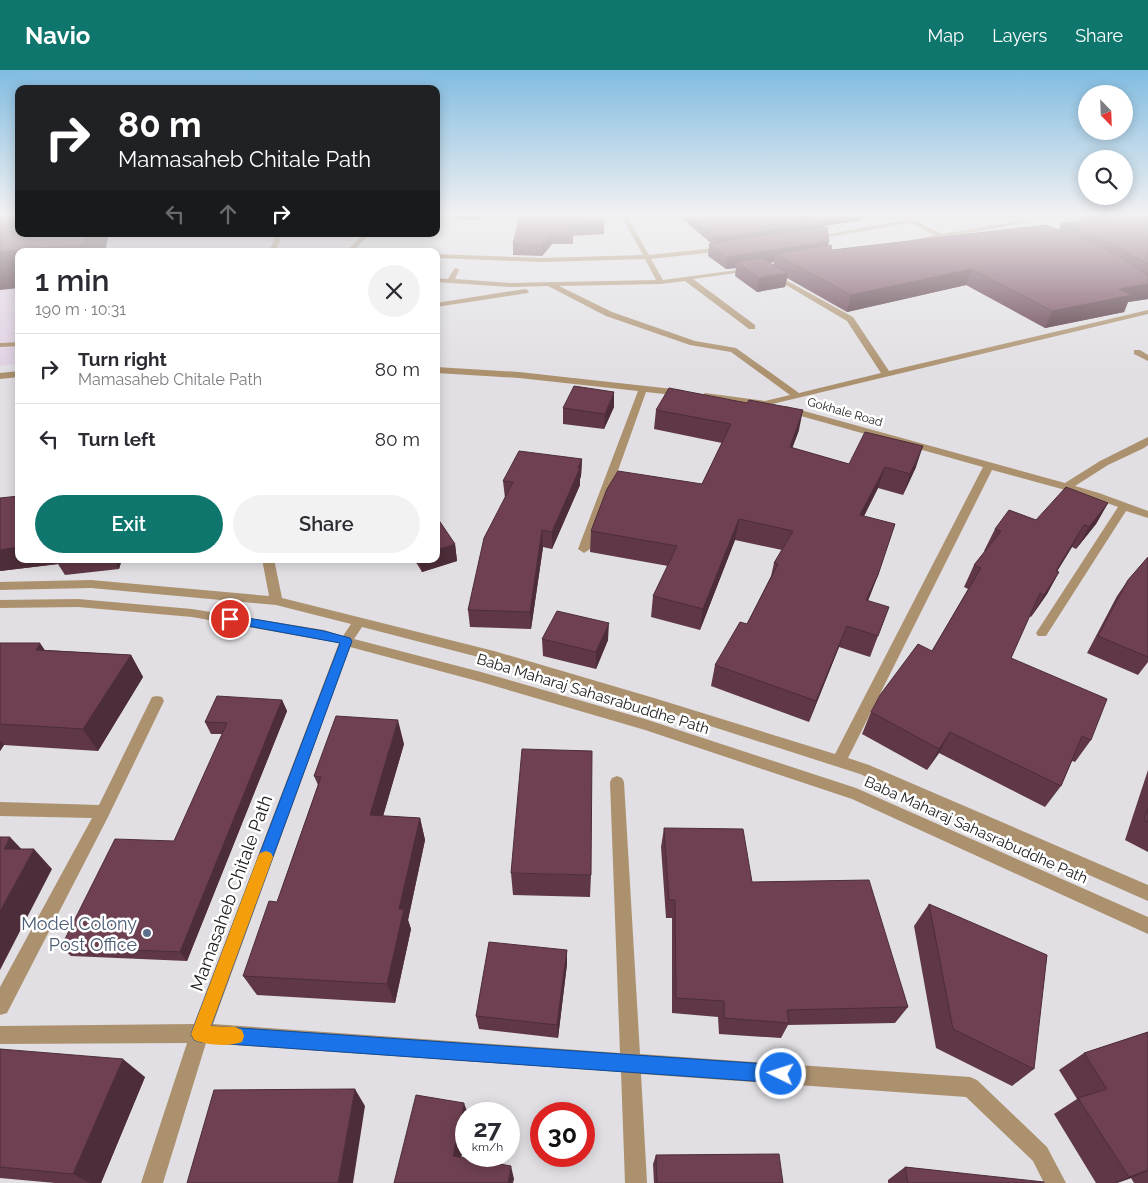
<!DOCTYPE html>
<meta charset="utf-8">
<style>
body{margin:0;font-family:Raleway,sans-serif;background:#f2f2f3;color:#2b2b33;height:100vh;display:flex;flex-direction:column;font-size:19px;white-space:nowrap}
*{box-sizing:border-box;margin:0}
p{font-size:16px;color:#7c7c81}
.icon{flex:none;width:28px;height:28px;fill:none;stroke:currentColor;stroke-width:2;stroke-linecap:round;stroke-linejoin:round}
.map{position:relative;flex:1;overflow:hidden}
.panel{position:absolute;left:15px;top:178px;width:425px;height:315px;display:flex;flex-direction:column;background:#fff;border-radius:10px;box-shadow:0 2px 12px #0003}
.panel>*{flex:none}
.top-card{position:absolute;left:15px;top:15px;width:425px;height:152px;border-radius:10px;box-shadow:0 2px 12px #0003;background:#202124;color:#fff;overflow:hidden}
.needle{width:32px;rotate:157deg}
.buttons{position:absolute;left:1078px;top:15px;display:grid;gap:10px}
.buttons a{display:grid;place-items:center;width:55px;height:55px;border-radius:50%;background:#fff;box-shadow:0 2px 12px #0003;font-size:25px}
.speed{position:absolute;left:455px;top:1032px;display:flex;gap:10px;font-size:25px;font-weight:700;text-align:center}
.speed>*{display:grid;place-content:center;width:65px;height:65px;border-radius:50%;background:#fff;box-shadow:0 2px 12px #0003;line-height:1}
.speed small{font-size:12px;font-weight:400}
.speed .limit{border:8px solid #d22;background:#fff;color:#111}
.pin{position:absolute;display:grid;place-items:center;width:42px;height:42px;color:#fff;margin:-21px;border:2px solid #fff;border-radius:50%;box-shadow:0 1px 5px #0007}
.me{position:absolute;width:55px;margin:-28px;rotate:274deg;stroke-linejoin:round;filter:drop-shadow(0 0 4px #0008)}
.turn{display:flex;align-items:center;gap:18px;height:105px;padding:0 20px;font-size:22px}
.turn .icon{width:65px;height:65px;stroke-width:2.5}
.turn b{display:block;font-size:35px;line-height:42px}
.lanes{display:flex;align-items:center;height:48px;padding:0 20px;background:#0003;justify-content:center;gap:25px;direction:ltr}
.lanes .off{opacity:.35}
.round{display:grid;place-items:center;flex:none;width:52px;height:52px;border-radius:26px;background:#f2f2f3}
.headline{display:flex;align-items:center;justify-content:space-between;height:85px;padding:0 20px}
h1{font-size:30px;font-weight:600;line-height:38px}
.cta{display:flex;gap:10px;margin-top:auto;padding:10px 20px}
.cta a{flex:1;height:58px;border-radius:30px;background:#0f766e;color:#fff;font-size:20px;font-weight:600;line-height:58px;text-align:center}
.cta a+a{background:#f2f2f3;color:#2b2b33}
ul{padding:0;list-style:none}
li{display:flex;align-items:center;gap:15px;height:70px;padding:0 20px;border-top:1px solid #e1e1e2}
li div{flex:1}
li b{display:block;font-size:19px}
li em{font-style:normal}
header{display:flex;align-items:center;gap:30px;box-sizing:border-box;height:70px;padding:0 25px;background:#0f766e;color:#fff}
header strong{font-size:24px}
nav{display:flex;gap:28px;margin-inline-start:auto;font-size:18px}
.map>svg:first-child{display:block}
.education{fill:#e0d1e3}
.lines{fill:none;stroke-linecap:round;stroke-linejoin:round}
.minor{fill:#ac916f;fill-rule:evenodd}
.wall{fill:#5f3747;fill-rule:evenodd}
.shaded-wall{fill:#4d2d39}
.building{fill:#6e4052;stroke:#4d2d39}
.route{fill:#1a73e8;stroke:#114b97}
.slow{fill:#f59e0b}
.service-dot{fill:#5c6f8a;stroke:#fff;stroke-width:2}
.labels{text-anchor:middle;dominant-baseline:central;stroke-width:5;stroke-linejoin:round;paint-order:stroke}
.far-street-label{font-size:12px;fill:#222122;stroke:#fff}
.street-label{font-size:15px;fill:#222122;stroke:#fff}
.near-street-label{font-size:18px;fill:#222122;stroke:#fff}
.near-service-label{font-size:18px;fill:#4e5e75;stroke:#fff;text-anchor:end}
</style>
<header>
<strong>Navio</strong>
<nav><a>Map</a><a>Layers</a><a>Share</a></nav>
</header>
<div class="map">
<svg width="1148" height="1113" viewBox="0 0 1148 1113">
<rect width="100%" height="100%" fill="#e1dfe3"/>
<path class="education" d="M0 146 19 164H358L341 181H19V294L0 296Z"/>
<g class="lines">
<path class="minor" d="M621 146H627L649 185 724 177 727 179 724 181 651 189 663 210 752 198V200L750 201 693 209 755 255V259H749L685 211 661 214 559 216 612 242 695 271 736 278 799 323 881 303 847 251 769 205V203L771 202 853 247 889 301 1148 240V244L764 336 705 329 701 326 705 323 765 331 790 325 731 282 690 275 606 246 548 216 511 217 436 212V208L448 209 454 199 456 198 459 200 455 209 511 213 656 210 645 189 542 192 436 188V184L542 188 643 185Z
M905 146 942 164 1050 146H1062L913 173 910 171 911 170 935 165 910 153 811 170 808 168 905 150 902 148Z
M273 164H279L280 171 275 181H269L274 171Z
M364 164H370L353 181H346Z
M525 219 529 221 528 223 436 237V233Z
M19 272V276L0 277V273Z
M1134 280H1140L1148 285V291L1134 284Z
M436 297 519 302 682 320 686 323 682 326 646 322 590 479 584 483 578 479 638 321 519 308 436 303Z
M19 301V307L0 309V303Z
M786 336 1065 413 1100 391 1148 367V375L1144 378 1108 395 1075 416 1099 423 1148 441V448L1126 441 1046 566H1038L1036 563 1038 560 1118 437 1091 427 992 400 848 688 869 695 1148 815V831L860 704 654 638 494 591 362 557 354 569 481 602 645 649 856 718 1148 847V864L852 729 645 660 481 612 350 577 213 954 620 983 610 712 612 708 617 706 622 708 624 712 640 984 970 1007 977 1010 1047 1077 1066 1113H1044L1033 1091 966 1027 641 1004 647 1113H625L621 1002 206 973 163 1113H141L187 973 0 974V956L194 954 339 573 192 547 78 537 0 538V530L78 529 192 539 324 560 343 566 351 554 276 535 91 518 0 520V512L91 510 269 526 262 489H274L282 528 494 581 654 628 835 684 983 397 783 341 781 339Z
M157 626 162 627 164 631 108 747 7 943 0 945V917L92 748 0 746V732L99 735 150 631 152 627Z"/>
</g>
<path class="wall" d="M452 146H484L481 150 453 149Z
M520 146 604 153V164L573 166V174H552L542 186 513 185V174Z
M679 146H794L799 150 795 146H863L862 150 824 156 828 175 832 180 1059 159 1061 153 1087 150 1071 146H1148V229L1128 232 1124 242 1045 258 966 215 847 242 787 208 785 217 757 222 735 206 736 198 726 199 708 186 709 174H712ZM774 192 773 195 768 193Z
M614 337 604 359 563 354V338Z
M656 340 799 360 792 378 849 394 916 397 903 425 878 418 864 446 878 505 868 530 878 566 870 587 839 577 809 652 711 616 715 595 747 554 771 506 774 493 782 480 735 470 700 560 651 547 653 526 668 496 590 482 591 461 702 414 722 373 654 359Z
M582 389 581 406 580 409V415L552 479 543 477 531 559 470 557 468 540 505 428 503 411Z
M0 428 19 489H122L119 499 65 505 58 494 0 501Z
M1108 433 1096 454 1076 479 1072 477 1057 501 1059 502 1047 524 1031 547 1029 546 1011 588 1091 670 1075 692 1072 691 1061 716 1045 737 939 683 927 700 862 664 871 642 932 581 968 519 964 517 974 495 985 481H984L995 459Z
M455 474 457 491 422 502 414 489H436Z
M1148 487V592L1138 605 1087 583 1117 526 1128 510Z
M542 569 608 570 596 599 543 586Z
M0 573 45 580 131 585 143 607 98 681 4 675 0 681Z
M282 630 287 641 187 891 71 886 61 877 174 771 223 664H211L205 652Z
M404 674 383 746 420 748 425 770 408 850 411 859 395 933 257 925 243 906 277 832 318 715 314 706Z
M1148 700V782L1125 770Z
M664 758 908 937 895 953 788 955 781 968 719 964 718 947 672 943V848H666L661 777Z
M511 803 591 805 590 827 513 825Z
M929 834 1034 999 1012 1016 936 978 914 856Z
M567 880V894L558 968 479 959 476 946Z
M1148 962V1113H1134L1131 1108 1117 1113H1096L1054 1044 1077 1029 1059 1000 1084 983Z
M0 979 145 1007 101 1113H55L0 1108Z
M656 1085 783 1113H654L653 1094Z
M905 1097 1044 1113H888V1110Z"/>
<path class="shaded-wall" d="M843 146H863L862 150 824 156 823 161 715 176 716 168Z
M552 163V174L542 186V175Z
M86 164H109L105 181H19V218L0 220V182Z
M829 171 826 183 775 184 774 192 743 197 736 192V198L726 199 727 187Z
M972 199 966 215 847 242 851 225Z
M788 203 785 217 757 222 759 208Z
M1148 214V229L1128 232 1124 242 1045 258 1052 241 1119 219Z
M614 322V337L604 359 605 344Z
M803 340 799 360 785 398 790 377Z
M923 376 916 397 903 425 910 404Z
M582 389 581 406 580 409V415L552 479V462Z
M885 397 878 418 854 466 860 445Z
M1108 433 1096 454 1076 479 1089 457Z
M739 449 735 470 700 560 703 539Z
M1084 455 1072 477 1044 523 1056 501Z
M542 460 543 477 531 559 530 542Z
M455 474 457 491 422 502 419 489H436V480Z
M19 477V489H55L58 494 0 501V480Z
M113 489H122L119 499Z
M1059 502 1047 524 1031 547 1044 525Z
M878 505 870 526 859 551 866 530Z
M609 553 608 570 596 599V582Z
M847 556 839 577 809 652 816 631Z
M40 573 55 595 36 580Z
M131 585 143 607 98 681 83 659Z
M282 630 287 641 187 891 180 882Z
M398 650 404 674 377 767 370 745Z
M950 662 939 683 927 700 939 679Z
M0 670 4 675 0 681Z
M420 748 425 770 408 850 411 859 395 933 387 914 399 839Z
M10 767 29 787 4 779Z
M34 779 52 799 0 900V841Z
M567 880V894L558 968 557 955Z
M123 989 145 1007 101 1113H90L73 1104Z
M355 1019 365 1036 353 1113H338Z
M464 1033 468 1044H466V1063L459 1100 453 1086Z
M511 1096 514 1109 513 1113H508Z
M1148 1100V1101L1131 1108 1117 1113H1114L1129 1107Z"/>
<path class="building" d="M0 146H19V164H86L83 175 59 177 60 176 0 182Z
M520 146H601L604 153 570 155 573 163H552L542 175 513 174Z
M689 146H794L799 150 806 149 807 147 806 146H843L824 149 825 153 716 168Z
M1122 146H1148V148H1147L1148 149V194L1111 173 1061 153Z
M1046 155 1105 178 1148 205V214L1119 219 1132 225 1052 241 972 199 851 225 775 184 831 175 832 180Z
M827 157 829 171 762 182 727 187 709 174 724 171Z
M761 188 788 203 759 208 736 192Z
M574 316 614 322 605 344 563 338Z
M669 318 747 333 749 330 803 340 790 377 849 394 865 362 923 376 910 404 885 397 860 445 895 454 878 505 866 530 889 537 878 566 847 556 816 631 715 595 740 552 747 554 778 494 774 493 793 461 739 449 703 539 653 526 677 476 591 461 607 419 618 401 702 414 731 354 656 340Z
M519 381 582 389 578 398H580L552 462 542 460 530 542 468 540 484 468 513 412 503 411Z
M1066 417 1108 433 1089 457 1084 455 1056 501 1059 502 1044 525 1040 523 1011 588 1107 629 1091 670 1082 666 1061 716 950 662 939 679 871 642 880 625 918 574 932 581 981 498 974 495 1001 461 995 459 1009 440 1036 450Z
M19 426V477L0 480V428Z
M436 446 455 474 436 480Z
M1148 487V587L1098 566 1128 510Z
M557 541 609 553 596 582 542 569Z
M0 573H40L36 580 131 585 83 659 0 654Z
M217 626 282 630 180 882 61 877 115 769 174 771 227 653 205 652Z
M336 646 398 650 370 745 420 748 399 839H404L387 914 243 906 269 831 277 832 321 707 314 706Z
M522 679 592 681 591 805 511 803Z
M1148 738V752L1144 750Z
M664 758 743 759 752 812 869 810 908 937 787 940 789 953 724 948V931L676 928 675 830H669Z
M0 767H10L4 779H34L0 841Z
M929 834 1047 885 1034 999 953 959Z
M489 872 567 880 557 955 476 946Z
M1148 962V1100L1129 1107 1078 1028 1107 1019 1084 983Z
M0 979 123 989 73 1104 0 1097Z
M355 1019 338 1113H187L214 1020Z
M416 1025 464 1033 453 1086 511 1096 508 1113H394Z
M779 1084 783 1113H657L656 1085Z
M905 1097 1044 1112V1113H908Z"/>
<linearGradient id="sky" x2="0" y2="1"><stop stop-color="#81bce1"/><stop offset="0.48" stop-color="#f2f1f2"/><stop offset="1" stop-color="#f2f1f2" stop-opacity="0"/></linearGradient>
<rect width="1148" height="302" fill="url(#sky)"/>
<path class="route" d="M230 545 324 561 350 568 352 571 211 956 781 995 787 998 790 1004 787 1010 781 1013 200 972 194 970 191 964 340 573 226 552 224 549 226 547Z"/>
<path class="slow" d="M266 781 271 783 273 787 211 956 235 957 242 960 244 966 242 972C229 977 206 975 194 970L191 964 258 787 260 783Z"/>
<circle class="service-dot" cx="147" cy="863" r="5"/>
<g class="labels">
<g class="far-street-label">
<text transform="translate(845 342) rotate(16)">Gokhale Road</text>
</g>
<g class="street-label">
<text transform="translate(593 624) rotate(17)">Baba Maharaj Sahasrabuddhe Path</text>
<text transform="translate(976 760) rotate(24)">Baba Maharaj Sahasrabuddhe Path</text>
</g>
<g class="near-street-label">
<text transform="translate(231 823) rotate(-70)">Mamasaheb Chitale Path</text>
</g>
<g class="near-service-label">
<text x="137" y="853">Model Colony<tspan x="137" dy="21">Post Office</tspan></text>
</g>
</g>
</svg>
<div class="buttons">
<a><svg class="needle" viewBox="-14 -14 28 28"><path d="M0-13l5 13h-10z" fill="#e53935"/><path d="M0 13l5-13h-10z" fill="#7c7c81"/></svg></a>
<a><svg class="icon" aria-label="search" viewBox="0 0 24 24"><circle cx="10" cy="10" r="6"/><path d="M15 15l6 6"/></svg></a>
</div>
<div class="speed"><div>27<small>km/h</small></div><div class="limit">30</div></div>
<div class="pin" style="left:230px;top:549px;background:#d93025"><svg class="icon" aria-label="arrive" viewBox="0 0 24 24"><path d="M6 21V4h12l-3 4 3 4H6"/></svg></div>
<svg class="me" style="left:781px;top:1004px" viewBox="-20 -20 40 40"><circle r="17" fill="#1a73e8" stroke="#fff" stroke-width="3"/><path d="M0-11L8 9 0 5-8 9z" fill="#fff"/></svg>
<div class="top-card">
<div class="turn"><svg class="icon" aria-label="right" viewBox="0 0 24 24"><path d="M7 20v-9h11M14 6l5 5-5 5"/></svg><div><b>80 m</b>Mamasaheb Chitale Path</div></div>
<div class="lanes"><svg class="icon off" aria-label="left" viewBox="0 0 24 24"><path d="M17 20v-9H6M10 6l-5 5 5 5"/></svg><svg class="icon off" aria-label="ahead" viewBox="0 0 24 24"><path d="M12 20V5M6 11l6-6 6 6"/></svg><svg class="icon" aria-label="right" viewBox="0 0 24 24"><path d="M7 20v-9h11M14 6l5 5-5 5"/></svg></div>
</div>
<section class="panel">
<div class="headline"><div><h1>1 min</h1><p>190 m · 10:31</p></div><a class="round"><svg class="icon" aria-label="close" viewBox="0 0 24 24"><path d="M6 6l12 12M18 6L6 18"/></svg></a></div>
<ul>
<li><svg class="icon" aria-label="right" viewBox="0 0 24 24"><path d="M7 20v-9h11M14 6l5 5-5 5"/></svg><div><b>Turn right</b><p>Mamasaheb Chitale Path</p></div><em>80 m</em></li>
<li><svg class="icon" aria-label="left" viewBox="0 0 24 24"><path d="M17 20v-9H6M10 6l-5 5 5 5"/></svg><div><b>Turn left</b></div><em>80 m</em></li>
</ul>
<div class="cta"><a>Exit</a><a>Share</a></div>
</section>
</div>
